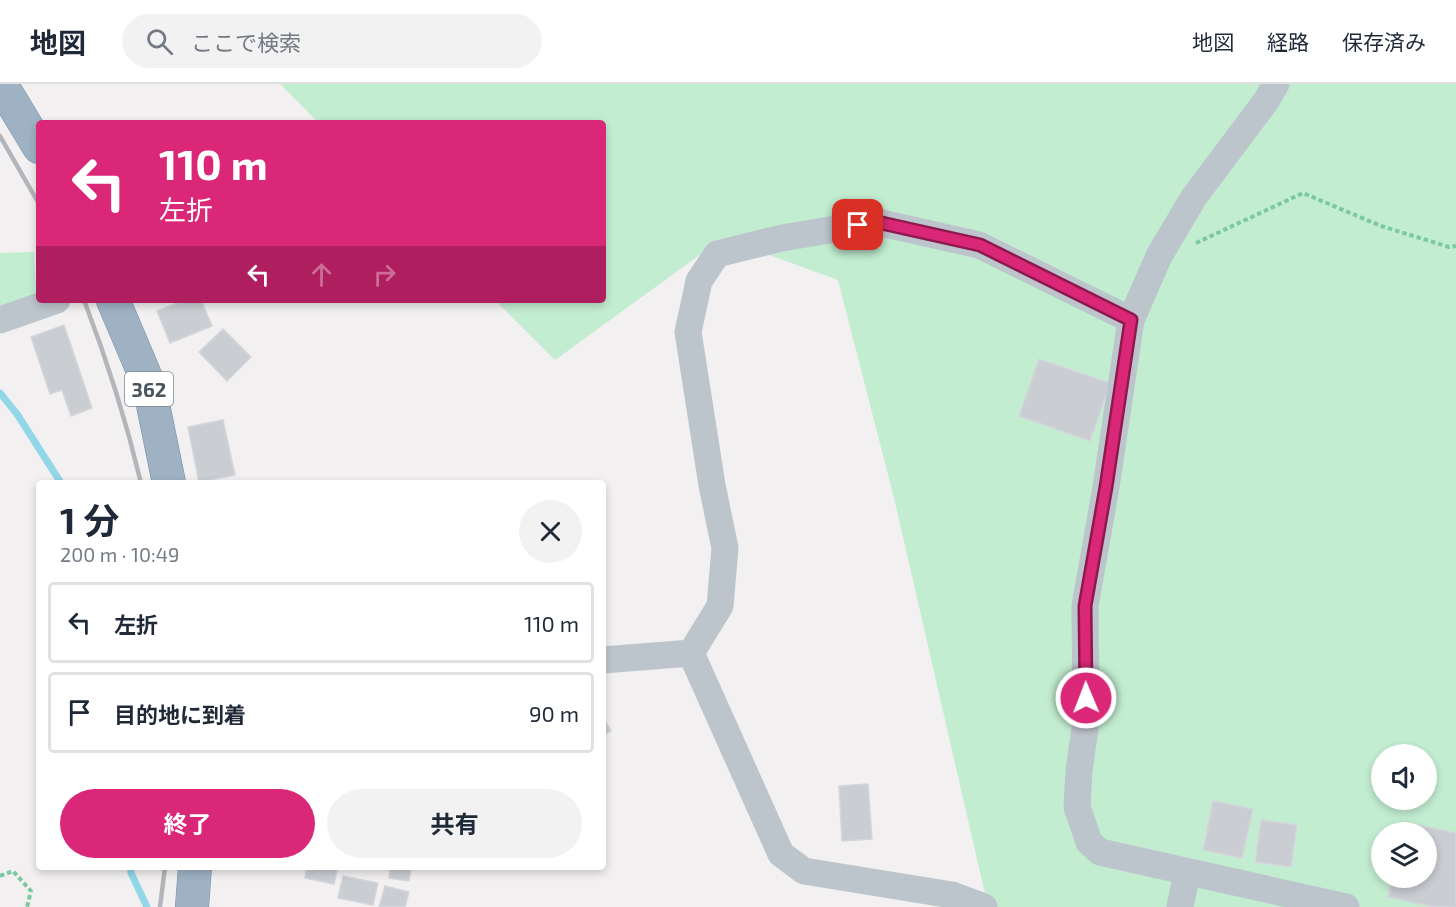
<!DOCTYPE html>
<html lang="ja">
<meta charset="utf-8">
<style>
body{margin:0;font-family:"Exo 2","Noto Sans JP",sans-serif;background:#f2f2f3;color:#1f2937;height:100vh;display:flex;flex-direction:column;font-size:22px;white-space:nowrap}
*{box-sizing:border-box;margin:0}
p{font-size:20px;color:#747a83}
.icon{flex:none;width:33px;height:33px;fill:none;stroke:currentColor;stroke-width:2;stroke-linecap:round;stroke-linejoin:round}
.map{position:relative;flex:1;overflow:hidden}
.details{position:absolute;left:36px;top:396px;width:570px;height:390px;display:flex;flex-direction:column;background:#fff;border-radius:6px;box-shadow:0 3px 9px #0003}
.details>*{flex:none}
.top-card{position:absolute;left:36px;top:36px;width:570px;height:183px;border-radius:6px;box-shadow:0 3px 9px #0003;background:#db2777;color:#fff;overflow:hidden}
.tools{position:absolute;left:1371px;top:660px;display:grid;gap:12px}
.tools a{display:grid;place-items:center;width:66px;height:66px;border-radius:50%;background:#fff;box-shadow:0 3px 9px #0003;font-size:30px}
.pin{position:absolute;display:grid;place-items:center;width:51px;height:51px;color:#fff;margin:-26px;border-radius:12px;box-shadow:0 3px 9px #0006}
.me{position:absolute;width:66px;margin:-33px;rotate:359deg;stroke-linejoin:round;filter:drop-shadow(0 0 4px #0008)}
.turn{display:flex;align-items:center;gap:21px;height:126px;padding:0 24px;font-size:27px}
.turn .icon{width:78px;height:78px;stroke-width:2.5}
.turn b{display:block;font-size:42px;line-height:51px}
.lanes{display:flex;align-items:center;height:57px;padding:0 24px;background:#0003;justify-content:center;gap:30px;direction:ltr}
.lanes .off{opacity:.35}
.round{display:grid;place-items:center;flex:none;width:63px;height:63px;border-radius:32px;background:#f2f2f3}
.summary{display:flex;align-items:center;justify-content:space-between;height:102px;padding:0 24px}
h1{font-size:36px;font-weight:700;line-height:45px}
.action{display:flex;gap:12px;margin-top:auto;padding:12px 24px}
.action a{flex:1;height:69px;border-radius:36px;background:#db2777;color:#fff;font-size:24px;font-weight:700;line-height:69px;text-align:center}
.action a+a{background:#f2f2f3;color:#1f2937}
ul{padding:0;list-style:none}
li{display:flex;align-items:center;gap:18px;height:81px;margin:0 12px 9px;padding:0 12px;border:3px solid #e0e1e3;border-radius:6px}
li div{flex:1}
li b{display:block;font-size:22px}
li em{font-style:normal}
header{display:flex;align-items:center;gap:36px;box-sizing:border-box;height:84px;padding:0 30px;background:#fff;border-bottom:2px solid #e0e1e3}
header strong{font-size:28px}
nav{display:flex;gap:33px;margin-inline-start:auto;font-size:21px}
.search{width:420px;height:54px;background:#f2f2f3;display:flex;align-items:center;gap:15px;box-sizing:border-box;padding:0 21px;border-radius:33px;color:#747a83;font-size:22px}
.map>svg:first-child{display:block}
.green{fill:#c2edd1;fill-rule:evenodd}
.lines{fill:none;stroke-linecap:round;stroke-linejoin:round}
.stream{stroke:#91d7e7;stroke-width:7}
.building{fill:#cacdd2;stroke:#d4d6db;stroke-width:1.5}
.trunk-casing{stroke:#768fa7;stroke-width:34}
.path{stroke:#7cc9a1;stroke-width:4;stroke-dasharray:4.5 3;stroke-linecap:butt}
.minor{stroke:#bdc5cc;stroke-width:27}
.trunk{stroke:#9eb2c4;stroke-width:33}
.rail{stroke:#b3b5ba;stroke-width:4.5}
.route-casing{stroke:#8e194d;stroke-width:15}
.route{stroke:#db2777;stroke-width:10}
.labels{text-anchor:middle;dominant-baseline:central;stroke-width:5;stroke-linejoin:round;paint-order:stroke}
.shield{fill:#fff;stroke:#80878d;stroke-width:1.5}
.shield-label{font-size:20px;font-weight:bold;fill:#49545c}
</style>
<header>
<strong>地図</strong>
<div class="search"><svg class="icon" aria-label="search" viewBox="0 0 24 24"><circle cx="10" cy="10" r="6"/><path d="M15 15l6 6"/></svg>ここで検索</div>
<nav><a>地図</a><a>経路</a><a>保存済み</a></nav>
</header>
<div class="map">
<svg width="1456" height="823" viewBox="0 0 1456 823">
<rect width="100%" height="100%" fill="#f2f0f0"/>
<path class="green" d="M280 0H1456V823H988L895 418 838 196 723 154 555 276 495 216H603V39H319ZM1382 670H1426V716H1382ZM1382 748H1426V794H1382Z
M34 168 36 213 0 235V169Z"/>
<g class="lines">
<path class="stream" d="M0 309 17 330 61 399
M130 783 131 789 147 823"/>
</g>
<path class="building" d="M185 216H201L212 242 170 259 157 227Z
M64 241 92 324 71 332 62 306 50 310 31 253Z
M223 245 251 273 227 297 199 268Z
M1039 275 1110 299 1090 357 1019 332Z
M223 336 235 391 199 398 188 343Z
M603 633 611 647 603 651Z
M868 700 872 755 842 757 839 702Z
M1213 717 1253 725 1242 774 1203 766Z
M1261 736 1297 741 1291 783 1255 778Z
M1404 738 1456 749V823H1434L1388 813 1392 794H1426V748H1401Z
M307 783H338L334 800 305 794Z
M411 783 409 797 389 794 390 785 383 784Z
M343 792 378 799 373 821 338 814Z
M385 802 409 808 405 823H379Z"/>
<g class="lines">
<defs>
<path id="trunk" d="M1 0 39 63
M113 216 149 301 169 399
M192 823 195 783"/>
</defs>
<use href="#trunk" class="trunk-casing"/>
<path class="path" d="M1196 159 1303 109 1381 142 1449 163 1456 162
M0 792 13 787 31 807 27 823"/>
<path class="minor" d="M1276 0 1266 17 1194 113 1159 172 1131 236 1106 403 1085 522 1086 637 1079 687 1077 723 1089 758 1100 768 1346 823
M0 236 57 216
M691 569 720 522 725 464 712 401 688 248 699 197 717 170 782 154 877 138 979 161 1131 236
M691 569 781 770 804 787 952 811 984 823
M603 576 691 569
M1180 823 1187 789"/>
<use href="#trunk" class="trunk"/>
<path class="rail" d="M0 52 39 120
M84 216C107 276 126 336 141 399
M160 823 165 783"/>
</g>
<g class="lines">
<defs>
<path id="route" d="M858 141 877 138 980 161 1131 236 1106 403 1085 522 1086 614"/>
</defs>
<use href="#route" class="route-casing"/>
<use href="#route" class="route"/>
</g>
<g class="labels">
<rect class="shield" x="125" y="288" width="48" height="34" rx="4.5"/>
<g class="shield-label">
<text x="149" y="305">362</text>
</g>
</g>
</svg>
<div class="tools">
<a><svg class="icon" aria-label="sound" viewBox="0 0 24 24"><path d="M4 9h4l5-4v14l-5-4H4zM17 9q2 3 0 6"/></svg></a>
<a><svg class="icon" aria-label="layers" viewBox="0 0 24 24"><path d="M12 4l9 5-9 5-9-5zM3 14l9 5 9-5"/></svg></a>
</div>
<div class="pin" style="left:858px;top:141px;background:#d93025"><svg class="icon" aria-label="arrive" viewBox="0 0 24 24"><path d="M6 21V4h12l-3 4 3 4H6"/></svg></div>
<svg class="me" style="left:1086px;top:614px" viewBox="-20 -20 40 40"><circle r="17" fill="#db2777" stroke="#fff" stroke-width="3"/><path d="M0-11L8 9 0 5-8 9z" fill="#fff"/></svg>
<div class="top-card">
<div class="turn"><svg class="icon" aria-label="left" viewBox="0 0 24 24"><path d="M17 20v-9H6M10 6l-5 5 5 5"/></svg><div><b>110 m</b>左折</div></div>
<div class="lanes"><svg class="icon" aria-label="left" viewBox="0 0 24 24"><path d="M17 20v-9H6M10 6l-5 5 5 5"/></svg><svg class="icon off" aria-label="ahead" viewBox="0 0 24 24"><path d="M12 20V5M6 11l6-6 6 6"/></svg><svg class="icon off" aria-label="right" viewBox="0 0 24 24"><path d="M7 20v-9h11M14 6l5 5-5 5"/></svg></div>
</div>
<section class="details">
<div class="summary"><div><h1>1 分</h1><p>200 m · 10:49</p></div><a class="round"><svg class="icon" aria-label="close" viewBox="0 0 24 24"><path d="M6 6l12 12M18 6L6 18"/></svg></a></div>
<ul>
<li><svg class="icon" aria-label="left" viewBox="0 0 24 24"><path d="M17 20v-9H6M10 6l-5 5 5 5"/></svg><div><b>左折</b></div><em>110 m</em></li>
<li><svg class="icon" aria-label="arrive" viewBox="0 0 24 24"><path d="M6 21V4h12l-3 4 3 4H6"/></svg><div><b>目的地に到着</b></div><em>90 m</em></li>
</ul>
<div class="action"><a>終了</a><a>共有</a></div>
</section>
</div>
